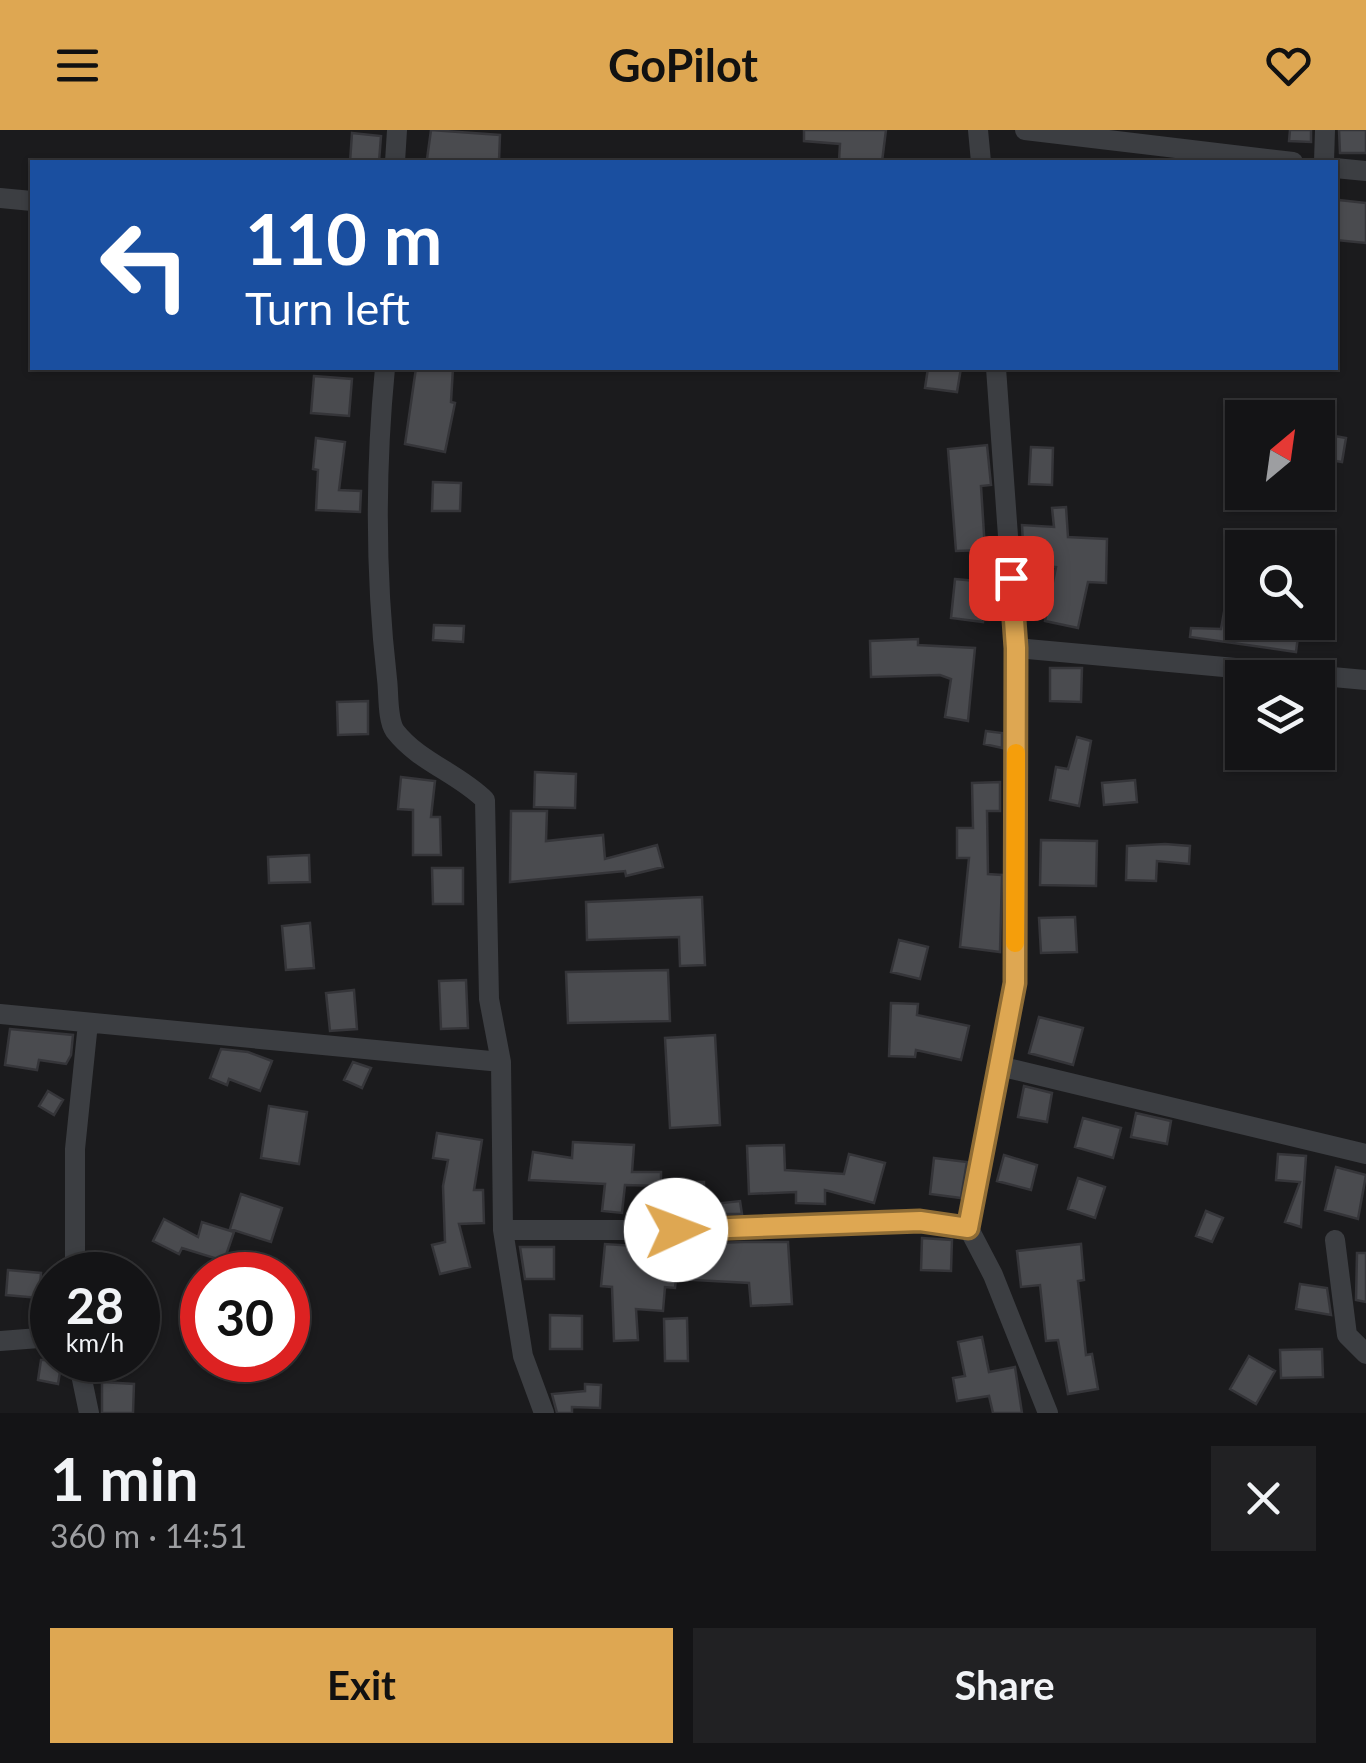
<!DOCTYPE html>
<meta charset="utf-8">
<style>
body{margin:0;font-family:Lato,sans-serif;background:#212123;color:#f1f3f6;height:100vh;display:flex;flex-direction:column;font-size:38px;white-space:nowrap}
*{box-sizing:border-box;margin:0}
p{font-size:32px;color:#9d9ea1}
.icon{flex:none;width:55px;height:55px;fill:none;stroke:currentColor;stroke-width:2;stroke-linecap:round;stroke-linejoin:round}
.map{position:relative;height:1283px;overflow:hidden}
.details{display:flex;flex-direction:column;background:#141416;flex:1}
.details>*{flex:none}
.hud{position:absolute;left:30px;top:30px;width:1308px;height:210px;border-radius:0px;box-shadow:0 2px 8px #0004,0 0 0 2px #333335;background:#1a4fa0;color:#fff;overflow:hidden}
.needle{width:65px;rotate:29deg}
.controls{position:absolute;left:1225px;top:270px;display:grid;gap:20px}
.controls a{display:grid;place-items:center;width:110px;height:110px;border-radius:0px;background:#141416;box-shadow:0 2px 8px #0004,0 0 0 2px #333335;font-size:50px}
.speed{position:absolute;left:30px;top:1122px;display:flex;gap:20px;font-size:50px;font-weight:700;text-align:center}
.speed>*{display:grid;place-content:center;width:130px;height:130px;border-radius:50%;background:#141416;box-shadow:0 2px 8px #0004,0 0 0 2px #333335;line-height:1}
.speed small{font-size:25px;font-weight:400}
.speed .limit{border:15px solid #d22;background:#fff;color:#111}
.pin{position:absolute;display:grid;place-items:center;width:85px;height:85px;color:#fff;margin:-42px;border-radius:20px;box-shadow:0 5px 15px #0006}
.me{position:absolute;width:110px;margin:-55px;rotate:88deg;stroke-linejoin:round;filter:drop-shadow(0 0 8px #0008)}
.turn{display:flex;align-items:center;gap:35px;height:210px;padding:0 50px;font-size:45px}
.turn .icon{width:130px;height:130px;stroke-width:2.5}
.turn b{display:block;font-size:70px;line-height:85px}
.round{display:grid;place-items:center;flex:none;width:105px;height:105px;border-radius:0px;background:#212123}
.head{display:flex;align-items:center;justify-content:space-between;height:170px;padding:0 50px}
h1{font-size:60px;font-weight:700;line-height:75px}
.button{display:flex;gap:20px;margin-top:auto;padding:20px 50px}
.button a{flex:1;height:115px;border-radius:0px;background:#dea752;color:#111;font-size:40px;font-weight:700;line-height:115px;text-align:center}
.button a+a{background:#212123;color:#f1f3f6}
header{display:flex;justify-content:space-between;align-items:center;height:130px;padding:0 50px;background:#dea752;color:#111;font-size:45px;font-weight:700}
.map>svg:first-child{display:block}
.building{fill:#4a4b4f;stroke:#353539;stroke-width:2.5}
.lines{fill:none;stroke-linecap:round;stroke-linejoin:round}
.minor{stroke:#3c3e42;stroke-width:20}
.route-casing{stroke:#906d35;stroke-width:25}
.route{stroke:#dea752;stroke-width:18}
.slow{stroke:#f59e0b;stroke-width:18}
</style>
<header><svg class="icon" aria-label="menu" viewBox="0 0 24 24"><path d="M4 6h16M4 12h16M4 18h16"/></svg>GoPilot<svg class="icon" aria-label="heart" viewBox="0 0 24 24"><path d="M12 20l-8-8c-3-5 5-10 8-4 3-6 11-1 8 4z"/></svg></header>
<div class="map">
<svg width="1366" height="1283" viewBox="0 0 1366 1283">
<rect width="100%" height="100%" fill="#1b1b1d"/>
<path class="building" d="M431 0 500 5 499 32 427 29Z
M804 0H886L882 32 839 31 840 14 804 11Z
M1290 0H1311V12L1289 11Z
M1339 0H1366V23H1340Z
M352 3 381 6 379 32H350Z
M1339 70 1366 73V113L1335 110Z
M416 238H453L451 272 455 273 445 322 405 314Z
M928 238H961L957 262 925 258Z
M314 246 352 249 349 286 311 283Z
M1318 303 1346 308 1342 332 1318 328Z
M316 308 345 312 339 360 361 361 360 382 316 380 318 340 313 339Z
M987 315 991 355 981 356 985 420 956 421 948 319Z
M1031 317 1053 318 1052 355 1029 354Z
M433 352 461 353 460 381H432Z
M1066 377 1068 407 1107 409 1106 453 1088 452 1078 498 1045 491 1056 437 1024 434 1022 395 1054 397 1052 378Z
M955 449 987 452 983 492 951 488Z
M1224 482 1242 484V492H1300L1296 522 1190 507 1191 498 1221 499Z
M434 495 464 496 463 512 433 510Z
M918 509V515L975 518 968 591 945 587 951 549 940 545 871 547 870 511Z
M1050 538H1082L1081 572 1050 571Z
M368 571V604L338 605 337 572Z
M986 601 1002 603V618L984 614Z
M1077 607 1091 611 1079 676 1050 670 1056 637 1068 639Z
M535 642 576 644 575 678 534 677Z
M401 647 435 651 431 687H440L441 725H413V680L398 679Z
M1135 650 1137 672 1104 675 1102 653Z
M1000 652V681H987L988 744 1002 745 1000 822 960 817 969 728H957V698H973L972 653Z
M511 681H547L546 711 603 705 605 729 657 715 663 737 626 746 625 741 510 752Z
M1041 710 1097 711 1096 756 1040 755Z
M1165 714 1190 716 1189 734 1157 731 1156 751 1126 750 1127 716Z
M309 725 310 752 269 753 268 727Z
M432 738H463V774H433Z
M702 767 705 835 680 836 679 807 587 810 586 772Z
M1075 787 1077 822 1041 823 1039 788Z
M310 793 314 838 286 840 282 796Z
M899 810 928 817 920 849 891 842Z
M668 840 670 891 568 893 566 842Z
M466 850 468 898 441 899 439 851Z
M354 860 357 899 330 901 326 863Z
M891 873 918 874 917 885 969 896 961 930 916 920 915 927 889 926Z
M1039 887 1083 898 1073 935 1029 923Z
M10 899 73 905 71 925 66 934 39 930 37 940 5 935Z
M715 905 720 995 670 998 665 908Z
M221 919 248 922 272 931 260 961 229 949 227 955 210 948Z
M353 932 371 938 362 958 344 950Z
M1024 956 1052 963 1047 992 1018 987Z
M48 961 63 970 54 985 39 976Z
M269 976 307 982 299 1034 261 1028Z
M1136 983 1171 991 1167 1014 1131 1007Z
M1083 988 1121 998 1113 1028 1075 1017Z
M437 1003 482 1010 474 1060H483L484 1093 459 1094 470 1137 440 1144 432 1115 445 1112 443 1056 448 1030 433 1028Z
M573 1012 634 1015 632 1042H661V1056L625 1055 622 1083 602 1081 605 1054 529 1050 533 1022 572 1028Z
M784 1015 785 1040 844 1044 849 1024 885 1033 874 1073 825 1060V1074L796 1073V1062L749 1064 747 1016Z
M1278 1024 1306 1026 1301 1097 1285 1092 1300 1052 1276 1050Z
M1004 1025 1037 1035 1031 1060 997 1051Z
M934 1028 967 1032 961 1068 930 1064Z
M1336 1037 1366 1045 1358 1089 1325 1080Z
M1078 1048 1105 1057 1095 1088 1068 1079Z
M673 1052H704V1080H674Z
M241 1064 282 1078 271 1112 230 1099Z
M740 1071 742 1084H723L722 1073Z
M1206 1081 1223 1088 1212 1112 1196 1106Z
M164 1089 198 1107 202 1092 234 1102 224 1131 182 1118 179 1124 153 1111Z
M922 1108 952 1110 951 1141 921 1140Z
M743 1112H788L792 1174 751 1176 749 1153 676 1149 675 1158 665 1157 663 1181 636 1179 638 1210 614 1211 612 1157 601 1156 605 1114 683 1119V1114Z
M1081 1114 1084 1150 1078 1151 1086 1225 1092 1224 1098 1259 1068 1264 1058 1210 1046 1211 1040 1155 1021 1157 1017 1121Z
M520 1117H554V1149H525Z
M1357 1123H1366V1172L1356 1170Z
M8 1140 41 1143 39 1168 6 1165Z
M1300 1154 1327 1158 1331 1185 1296 1179Z
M550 1185 582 1186V1219H550Z
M687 1188 688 1231H665L664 1189Z
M982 1207 989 1242 1015 1237 1022 1283H993L989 1266 957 1271 953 1248 965 1246 958 1212Z
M1322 1219 1323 1247 1281 1248 1280 1220Z
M1249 1226 1275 1241 1256 1274 1230 1259Z
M41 1230H62L58 1254 38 1250Z
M102 1252 134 1254 133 1283H102Z
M585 1254 601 1255 600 1278 572 1277V1283H557L552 1264 585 1261Z"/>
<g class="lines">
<path class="minor" d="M978 0 981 32
M1025 0 1293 32
M395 32 397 0
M1324 32 1325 0
M1335 38 1366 41
M0 68 32 71
M385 238C375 342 375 444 387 549 389 564 387 589 395 601 419 632 458 643 485 670L489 869 501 932 503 1100 523 1226 544 1283
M996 238 1016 518 1015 853 969 1099 993 1145 1048 1283
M1016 518 1366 550
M0 884 501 932
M999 936 1366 1024
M503 1100H675L920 1091 969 1099
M1335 1110 1347 1205 1366 1224
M75 1145V1019L88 893
M0 1211 52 1207
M78 1230 89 1283"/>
</g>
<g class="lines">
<defs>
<path id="route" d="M676 1100 920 1091 968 1098 1015 853 1016 518 1011 448"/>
</defs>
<use href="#route" class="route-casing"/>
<use href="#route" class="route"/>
<path class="slow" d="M1015 813 1016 623"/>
</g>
</svg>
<div class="controls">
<a><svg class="needle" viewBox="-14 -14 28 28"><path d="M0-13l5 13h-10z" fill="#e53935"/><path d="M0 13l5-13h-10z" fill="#9d9ea1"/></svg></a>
<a><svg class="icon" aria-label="search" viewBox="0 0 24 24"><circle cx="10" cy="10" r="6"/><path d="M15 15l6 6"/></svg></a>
<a><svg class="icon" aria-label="layers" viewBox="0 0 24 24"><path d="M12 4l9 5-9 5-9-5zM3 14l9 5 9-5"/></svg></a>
</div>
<div class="speed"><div>28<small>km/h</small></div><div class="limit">30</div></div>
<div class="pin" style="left:1011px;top:448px;background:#d93025"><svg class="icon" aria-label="arrive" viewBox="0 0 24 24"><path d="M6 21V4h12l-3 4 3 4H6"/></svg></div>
<svg class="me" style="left:676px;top:1100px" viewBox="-20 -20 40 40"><circle r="19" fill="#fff"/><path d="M0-13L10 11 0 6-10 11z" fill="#dea752"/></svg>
<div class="hud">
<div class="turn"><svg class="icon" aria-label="left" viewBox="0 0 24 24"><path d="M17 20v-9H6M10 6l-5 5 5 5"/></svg><div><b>110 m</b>Turn left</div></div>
</div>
</div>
<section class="details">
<div class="head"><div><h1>1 min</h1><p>360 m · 14:51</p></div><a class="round"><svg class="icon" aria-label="close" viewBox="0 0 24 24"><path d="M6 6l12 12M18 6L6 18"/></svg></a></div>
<div class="button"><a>Exit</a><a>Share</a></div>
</section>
